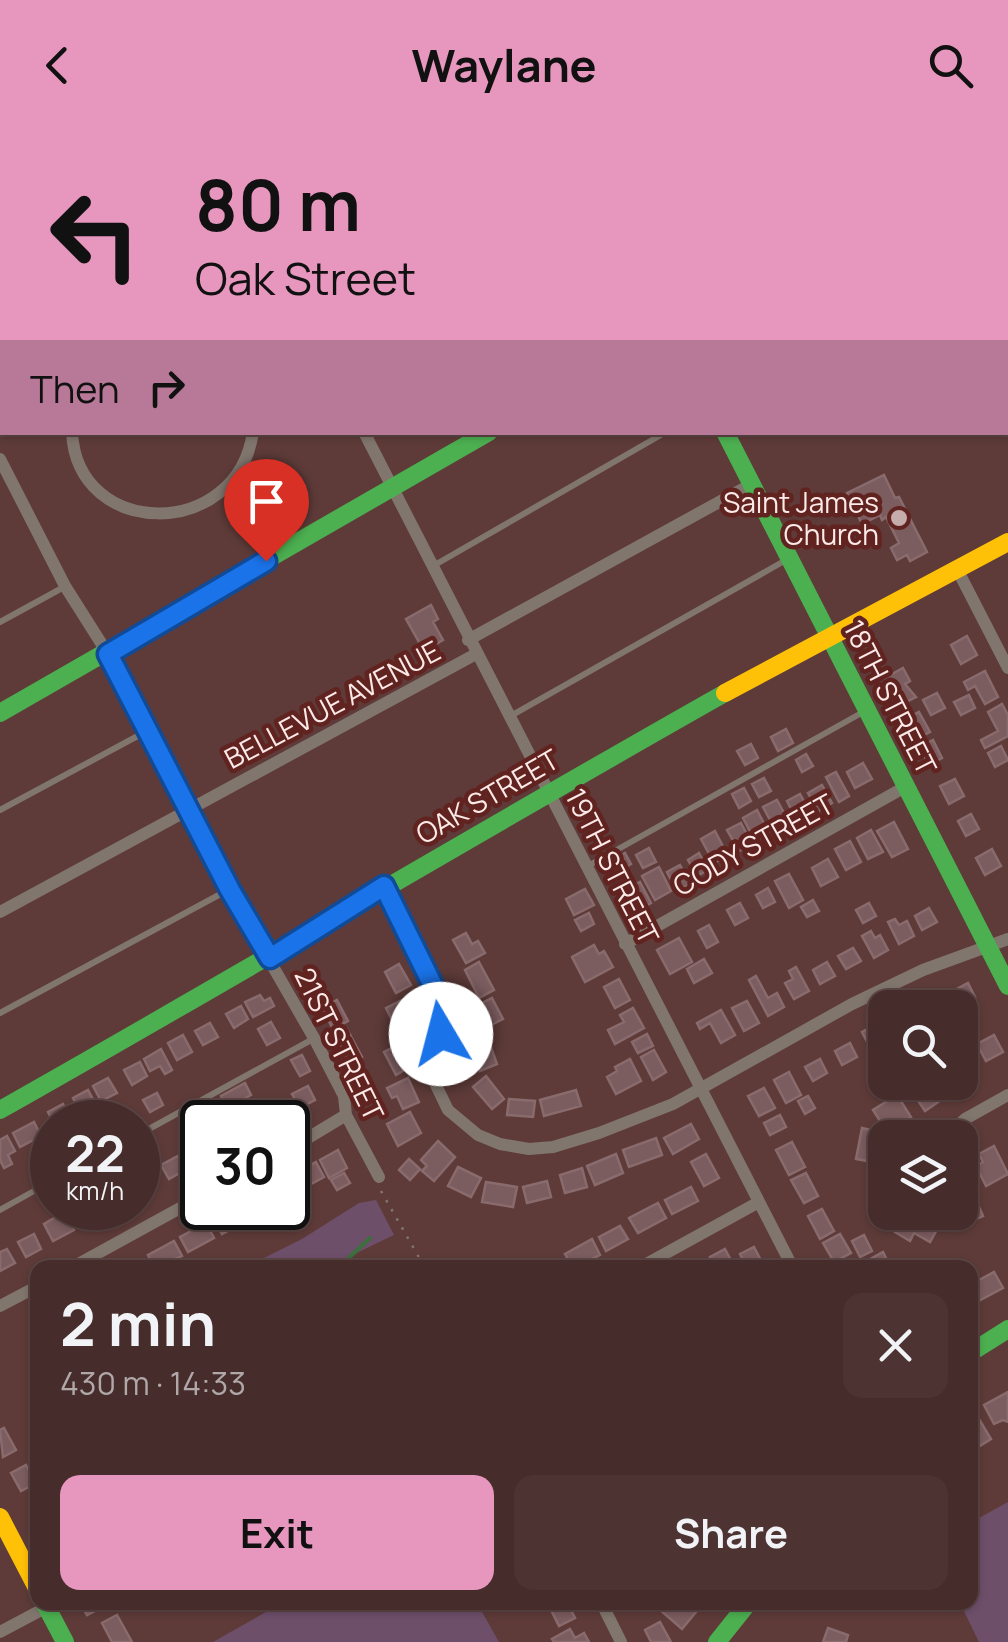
<!DOCTYPE html>
<meta charset="utf-8">
<style>
body{margin:0;font-family:Manrope,sans-serif;background:#4d3433;color:#f1f3f6;height:100vh;display:flex;flex-direction:column;font-size:38px;white-space:nowrap}
*{box-sizing:border-box;margin:0}
p{font-size:32px;color:#b0a7a9}
.icon{flex:none;width:55px;height:55px;fill:none;stroke:currentColor;stroke-width:2;stroke-linecap:round;stroke-linejoin:round}
.map{position:relative;flex:1;overflow:hidden}
.side{position:absolute;left:30px;top:1130px;width:948px;height:350px;display:flex;flex-direction:column;background:#462c2b;border-radius:20px;box-shadow:0 2px 8px #0004,0 0 0 2px #5e4847}
.side>*{flex:none}
.hud{position:absolute;left:0px;top:0px;width:1010px;height:305px;box-shadow:0 2px 8px #0004,0 0 0 2px #5e4847;background:#e797bd;color:#111;overflow:hidden}
.buttons{position:absolute;left:868px;top:860px;display:grid;gap:20px}
.buttons a{display:grid;place-items:center;width:110px;height:110px;border-radius:20px;background:#462c2b;box-shadow:0 2px 8px #0004,0 0 0 2px #5e4847;font-size:50px}
.speed{position:absolute;left:30px;top:970px;display:flex;gap:20px;font-size:50px;font-weight:700;text-align:center}
.speed>*{display:grid;place-content:center;width:130px;height:130px;border-radius:50%;background:#462c2b;box-shadow:0 2px 8px #0004,0 0 0 2px #5e4847;line-height:1}
.speed small{font-size:25px;font-weight:400}
.speed .limit{border:5px solid #111;border-radius:15px;background:#fff;color:#111}
.pin{position:absolute;display:grid;place-items:center;width:85px;height:85px;color:#fff;margin:-102px -42px;border-radius:50% 50% 50% 0;rotate:-45deg;box-shadow:0 0 10px #0007}
.pin .icon{rotate:45deg}
.me{position:absolute;width:110px;margin:-55px;rotate:352deg;stroke-linejoin:round;filter:drop-shadow(0 0 8px #0008)}
.turn{display:flex;align-items:center;gap:35px;height:210px;padding:0 30px;font-size:45px}
.turn .icon{width:130px;height:130px;stroke-width:2.5}
.turn b{display:block;font-size:70px;line-height:85px}
.then{display:flex;align-items:center;height:95px;padding:0 30px;background:#0003;gap:20px;font-size:38px}
.round{display:grid;place-items:center;flex:none;width:105px;height:105px;border-radius:20px;background:#4d3433}
.head{display:flex;align-items:center;justify-content:space-between;height:170px;padding:0 30px}
h1{font-size:60px;font-weight:700;line-height:75px}
.primary-button{display:flex;gap:20px;margin-top:auto;padding:20px 30px}
.primary-button a{flex:1;height:115px;border-radius:20px;background:#e797bd;color:#111;font-size:40px;font-weight:700;line-height:115px;text-align:center}
.primary-button a+a{background:#4d3433;color:#f1f3f6}
header{display:flex;justify-content:space-between;align-items:center;height:130px;padding:0 30px;background:#e797bd;color:#111;font-size:45px;font-weight:700}
.map>svg:first-child{display:block}
.green{fill:#6e4f6a}
.lines{fill:none;stroke-linecap:round;stroke-linejoin:round}
.stream{stroke:#3c6e3e;stroke-width:4}
.building{fill:#7b5c5f;stroke:#896b6d;stroke-width:2.5}
.path{stroke:#82746e;stroke-width:2.5;stroke-dasharray:2.5 8;stroke-linecap:butt}
.lane{stroke:#80766e;stroke-width:6}
.street{stroke:#80766e;stroke-width:12}
.fast{stroke:#4caf50;stroke-width:18}
.slow{stroke:#ffc107;stroke-width:18}
.jam{stroke:#c62828;stroke-width:18}
.route-casing{stroke:#114b97;stroke-width:25}
.route{stroke:#1a73e8;stroke-width:18}
.poi-dot{fill:#c4adab;stroke:#612320;stroke-width:4}
.labels{text-anchor:middle;dominant-baseline:central;stroke-width:9;stroke-linejoin:round;paint-order:stroke}
.poi-label{font-size:28px;fill:#fbeae8;stroke:#612320;text-anchor:end}
.street-label{font-size:28px;fill:#fbeae8;stroke:#612320}
</style>
<header><svg class="icon" aria-label="back" viewBox="0 0 24 24"><path d="M15 5l-7 7 7 7"/></svg>Waylane<svg class="icon" aria-label="search" viewBox="0 0 24 24"><circle cx="10" cy="10" r="6"/><path d="M15 15l6 6"/></svg></header>
<div class="map">
<svg width="1008" height="1512" viewBox="0 0 1008 1512">
<rect width="100%" height="100%" fill="#5e3b39"/>
<path class="green" d="M376 1070 394 1105 342 1130 333 1137H246L302 1109 359 1073Z
M1008 1372V1512H979L960 1473 970 1472V1393Z
M282 1473H477L499 1512H213Z"/>
<g class="lines">
<path class="stream" d="M338 1138 370 1108"/>
</g>
<path class="building" d="M884 345 895 368 899 367 927 422 910 431 907 425 897 430 891 418 899 413 886 387 882 390 880 385 862 394 847 363Z
M431 475 438 489 433 492 443 510 424 521 406 489Z
M967 506 977 525 961 534 951 515Z
M903 538 910 551 905 554 916 567 904 573 900 567 896 569 885 548Z
M985 541 998 567 985 574 975 556 968 560 964 552Z
M937 563 945 578 931 585 923 570Z
M969 565 975 578 961 585 954 572Z
M1002 574 1008 585V606L985 618 981 610 998 601 988 582Z
M919 582 930 602 916 609 905 589Z
M786 599 793 613 778 621 771 607Z
M933 610 942 628 929 635 920 617Z
M751 614 758 628 745 635 737 621Z
M1001 616 1008 630 995 637 988 623Z
M806 624 813 636 802 642 796 630Z
M863 633 872 649 855 658 847 642Z
M836 642 849 666 839 672 826 647Z
M764 648 771 661 759 667 752 654Z
M955 649 964 666 949 674 940 656Z
M822 655 832 673 818 681 808 663Z
M744 658 751 671 739 678 732 664Z
M800 664 813 688 799 695 787 671Z
M777 670 790 694 776 701 763 677Z
M757 680 769 703 755 711 743 688Z
M971 684 979 699 966 706 958 691Z
M894 692 908 719 892 727 877 701Z
M741 693 752 714 739 721 727 700Z
M871 700 883 722 868 729 857 708Z
M715 701 728 726 714 733 701 709Z
M850 711 861 732 846 740 835 719Z
M649 718 656 732 643 738 636 725Z
M992 719 1001 736 985 745 976 728Z
M625 723 631 734 619 741 613 730Z
M699 723 708 740 697 746 688 730Z
M828 729 838 747 821 756 812 738Z
M680 735 690 754 677 761 667 742Z
M659 737 671 761 655 770 642 746Z
M789 744 803 770 789 778 775 751Z
M640 752 651 773 638 780 626 759Z
M768 758 775 772 763 778 756 765Z
M585 759 594 775 574 785 566 769Z
M813 770 819 781 807 787 801 777Z
M740 773 748 788 735 795 727 780Z
M869 773 876 786 863 793 856 780Z
M929 778 937 792 922 800 915 786Z
M589 783 594 794 581 801 575 790Z
M895 789 899 795 907 791 914 806 899 814 888 792Z
M709 795 718 812 707 818 698 801Z
M871 801 875 808 880 805 888 820 874 828 862 806Z
M466 803 472 814 478 811 485 823 466 833 453 810Z
M679 808 692 832 670 844 657 820Z
M594 815 599 824 604 821 613 837 585 852 572 827Z
M853 818 861 831 846 839 838 826Z
M704 829 712 843 694 853 687 839Z
M479 832 494 860 479 868 465 840Z
M827 832 835 846 820 854 813 840Z
M399 834 411 855 396 863 385 842Z
M796 837 809 861 794 869 785 853 793 849 789 841Z
M756 846 768 868 777 863 784 877 768 886 749 850Z
M619 849 630 870 615 878 604 857Z
M968 853 975 867 961 874 953 861Z
M260 865 264 871 270 868 274 876 253 887 245 872Z
M938 865 945 878H926L923 873Z
M492 868 503 889 481 900 470 879Z
M404 869 416 891 409 894 413 902 401 908 386 878Z
M337 870 348 891 333 899 322 878Z
M747 871 759 893 744 901 732 878Z
M241 876 248 889 234 898 226 884Z
M633 878 644 898 615 914 608 900 624 892 620 885Z
M721 880 735 905 721 913 710 893 700 899 697 893Z
M271 892 280 908 267 915 258 899Z
M210 893 218 907 203 915 195 901Z
M877 894 885 909V917L873 923 862 902Z
M347 899 362 927 350 933 335 906Z
M647 904 653 916 638 923 632 912Z
M183 905 192 922 177 930 168 913Z
M994 905 1003 922 986 931 977 914Z
M489 912 497 934 480 941 472 919Z
M850 913 857 927 842 935 835 921Z
M399 914 411 936 396 945 384 922Z
M161 919 172 940 165 944 160 936 150 941 144 929Z
M654 920 666 942 653 950 641 927Z
M302 925 310 941 300 946 291 930Z
M630 929 641 951 616 964 607 947 617 941 615 937Z
M820 929 827 943 813 951 805 937Z
M140 932 147 946 132 955 124 940Z
M789 942 801 965 786 973 774 950Z
M486 946 504 969 492 979 473 957Z
M108 948 117 963 101 971 93 956Z
M408 948 419 972 403 979 397 966 392 968 387 958Z
M915 952H942L950 964 925 981 909 957Z
M245 953 251 965 227 978 221 966Z
M308 956 315 970 300 978 292 964Z
M764 958 775 978 759 986 748 966Z
M88 960 96 975 81 983 73 968Z
M576 960 581 976 544 986 540 970Z
M157 963 163 975 150 982 143 970Z
M897 965 911 987 887 1002 873 980Z
M808 966 815 978 805 984 798 971Z
M509 969 535 971 533 987 507 985Z
M280 971 284 977 288 975 293 983 271 992 264 979Z
M63 974 71 989 53 992 48 982Z
M258 978 265 992H246L243 986Z
M410 982 421 1003 398 1016 387 994Z
M780 985 786 997 770 1005 764 993Z
M34 992 41 1006 20 1017 13 1003Z
M691 994 699 1009 673 1024 664 1008Z
M862 998 879 1002 873 1032 856 1029Z
M7 1006 15 1021 8 1025 12 1034 4 1038 0 1030V1010Z
M656 1008 662 1025 629 1037 623 1020Z
M438 1011 455 1027 434 1051 422 1041 427 1036 421 1030Z
M202 1012V1031L196 1034 189 1020Z
M792 1012 805 1037 789 1045 776 1020Z
M994 1016 1008 1044 986 1056 976 1036 983 1032 979 1024Z
M338 1020 347 1038 329 1048 320 1030Z
M616 1024 623 1043 595 1055 587 1036Z
M706 1024 719 1048 704 1056 691 1032Z
M178 1026 185 1040 169 1049 161 1035Z
M409 1029 420 1039 410 1050 399 1040Z
M316 1032 324 1047 300 1060 292 1045Z
M458 1037 481 1048 471 1067 448 1056Z
M582 1038 587 1057 565 1063 560 1045Z
M885 1039V1072L871 1046Z
M344 1043 350 1053 337 1060 331 1050Z
M806 1043 818 1066 804 1073 791 1050Z
M547 1051 551 1067 527 1073 523 1057Z
M486 1052 517 1057 513 1077 482 1072Z
M970 1056 983 1086 971 1091 968 1084 953 1090 950 1082H960V1061Z
M691 1057 698 1071 672 1084 665 1070Z
M658 1073 666 1088 638 1103 629 1088Z
M82 1078H117L87 1094 80 1079Z
M244 1078H269L271 1081 251 1092Z
M822 1079 834 1101 820 1109 808 1086Z
M235 1080 242 1093 222 1104 215 1091Z
M906 1082H924L922 1086 939 1096 930 1112 914 1103 910 1111 895 1102Z
M59 1085 62 1091 68 1088 74 1100 53 1111 44 1094Z
M206 1093 214 1108 188 1122 180 1107Z
M620 1096 628 1109 606 1121 599 1107Z
M34 1104 41 1119 26 1127 18 1112Z
M840 1104 851 1123 834 1132 823 1113Z
M864 1105 872 1121 860 1127 852 1111Z
M592 1109 600 1125 573 1138 565 1124Z
M174 1111 182 1126 154 1138 148 1125Z
M754 1117 765 1138H747L740 1124Z
M7 1119 15 1133 0 1141V1122Z
M725 1119 735 1138H712L715 1136 710 1127Z
M883 1122 890 1136 865 1138 863 1133Z
M994 1142 1003 1158 971 1175 970 1155Z
M1008 1262V1292L1003 1290 994 1294 984 1275Z
M976 1284 991 1309 970 1322V1287Z
M4 1298 16 1320 3 1327 0 1300Z
M26 1335 36 1353 21 1361 11 1343Z
M80 1472H98L101 1478 87 1485Z
M547 1472H567L575 1488 559 1496Z
M667 1472H695L691 1478 696 1482 682 1499 660 1480Z
M117 1485 132 1512H112L102 1493Z
M660 1492 671 1512H651L645 1500Z
M828 1498 848 1505 846 1512H823Z
M570 1499 575 1508 584 1503 589 1512H554L552 1509Z"/>
<g class="lines">
<path class="path" d="M381 1061 425 1138"/>
<path class="lane" d="M189 0 191 2
M383 0 384 2
M624 0 625 2
M230 2 237 0
M720 2 725 0
M433 436 666 302
M0 492 64 457
M509 587 786 430
M0 680 147 601
M588 736 865 581
M0 883 228 760
M138 1005 313 909
M0 1080 52 1051"/>
<path class="street" d="M706 0 707 2
M0 106 2 104
M72 302C77 410 237 411 253 302
M364 302 793 1138
M0 329 65 456 108 524 229 760 314 908 344 966 346 985 379 1047
M957 439 1008 538
M468 510 750 355
M384 756 440 869 443 886 434 951 448 980 478 1005 500 1014 529 1019 553 1017 599 1003 673 974 852 874 923 840 1008 809
M0 782 476 524
M625 814 905 657
M945 1008 965 989 1008 965
M288 1020 346 985
M71 1138 202 1066
M639 1138 759 1072
M0 1176 38 1156
M601 1472 621 1512
M0 1502 47 1477"/>
<path class="fast" d="M725 302 1008 856
M0 583 489 302
M0 980C243 843 482 700 725 563
M970 1223 1008 1199
M44 1472 65 1512
M717 1512 749 1472"/>
<path class="slow" d="M1008 17V18
M725 563 1008 412
M0 1387 38 1460"/>
<path class="jam" d="M553 0 554 2"/>
</g>
<g class="lines">
<defs>
<path id="route" d="M266 431 108 524 230 760 270 828 384 756 440 870 441 904"/>
</defs>
<use href="#route" class="route-casing"/>
<use href="#route" class="route"/>
</g>
<circle class="poi-dot" cx="899" cy="388" r="10"/>
<g class="labels">
<g class="poi-label">
<text x="879" y="372">Saint James<tspan x="879" dy="32">Church</tspan></text>
</g>
<g class="street-label">
<text transform="translate(891 567) rotate(63)">18TH STREET</text>
<text transform="translate(332 574) rotate(-28)">BELLEVUE AVENUE</text>
<text transform="translate(487 666) rotate(-30)">OAK STREET</text>
<text transform="translate(753 714) rotate(-29)">CODY STREET</text>
<text transform="translate(613 736) rotate(63)">19TH STREET</text>
<text transform="translate(340 914) rotate(64)">21ST STREET</text>
</g>
</g>
</svg>
<div class="buttons">
<a><svg class="icon" aria-label="search" viewBox="0 0 24 24"><circle cx="10" cy="10" r="6"/><path d="M15 15l6 6"/></svg></a>
<a><svg class="icon" aria-label="layers" viewBox="0 0 24 24"><path d="M12 4l9 5-9 5-9-5zM3 14l9 5 9-5"/></svg></a>
</div>
<div class="speed"><div>22<small>km/h</small></div><div class="limit">30</div></div>
<div class="pin" style="left:266px;top:431px;background:#d93025"><svg class="icon" aria-label="arrive" viewBox="0 0 24 24"><path d="M6 21V4h12l-3 4 3 4H6"/></svg></div>
<svg class="me" style="left:441px;top:904px" viewBox="-20 -20 40 40"><circle r="19" fill="#fff"/><path d="M0-13L10 11 0 6-10 11z" fill="#1a73e8"/></svg>
<div class="hud">
<div class="turn"><svg class="icon" aria-label="left" viewBox="0 0 24 24"><path d="M17 20v-9H6M10 6l-5 5 5 5"/></svg><div><b>80 m</b>Oak Street</div></div>
<div class="then">Then<svg class="icon" aria-label="right" viewBox="0 0 24 24"><path d="M7 20v-9h11M14 6l5 5-5 5"/></svg></div>
</div>
<section class="side">
<div class="head"><div><h1>2 min</h1><p>430 m · 14:33</p></div><a class="round"><svg class="icon" aria-label="close" viewBox="0 0 24 24"><path d="M6 6l12 12M18 6L6 18"/></svg></a></div>
<div class="primary-button"><a>Exit</a><a>Share</a></div>
</section>
</div>
